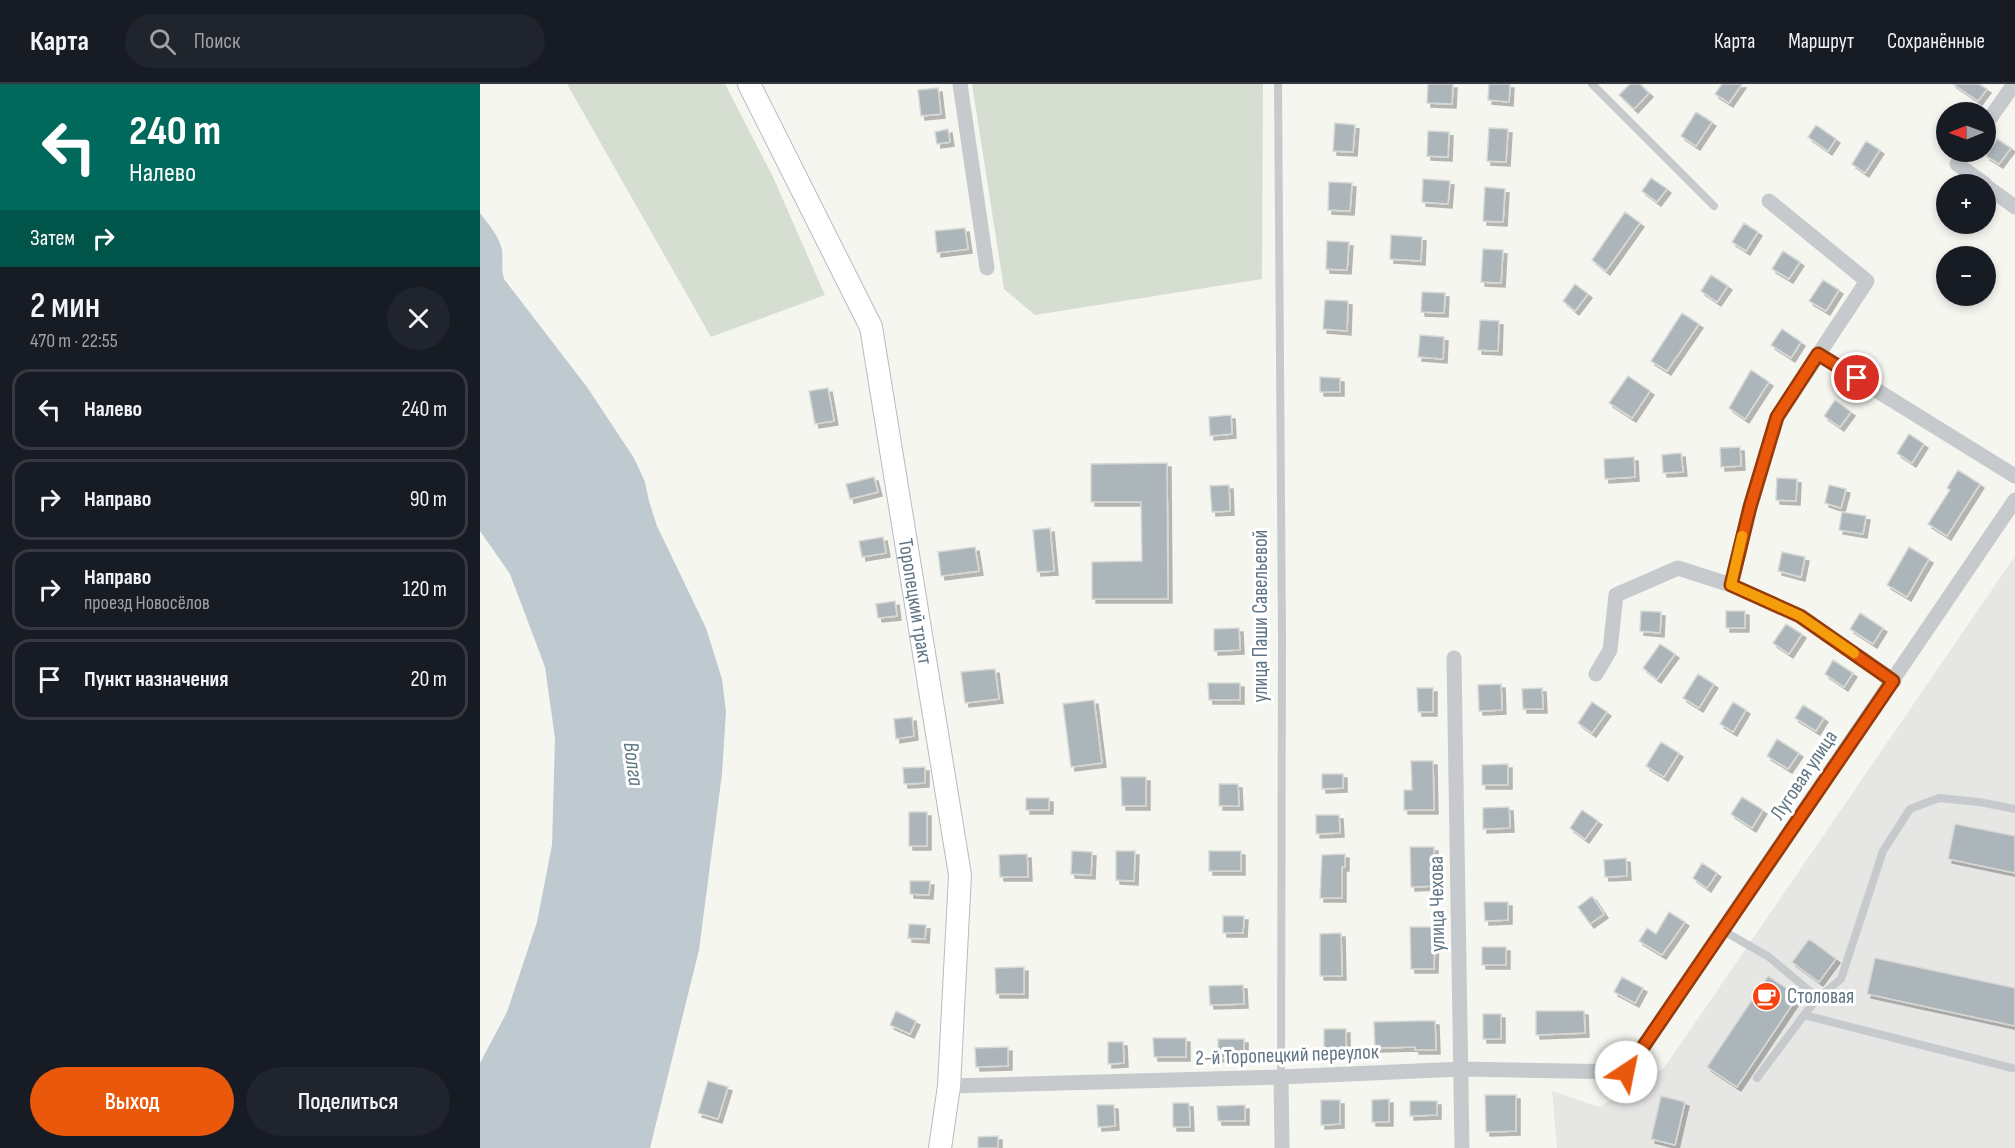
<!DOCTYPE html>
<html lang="ru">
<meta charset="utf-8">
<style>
body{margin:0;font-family:"Sofia Sans Condensed",sans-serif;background:#20242c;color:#f1f3f6;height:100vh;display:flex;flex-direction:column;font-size:22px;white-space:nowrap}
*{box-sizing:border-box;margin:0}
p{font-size:20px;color:#9ea1a6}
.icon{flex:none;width:33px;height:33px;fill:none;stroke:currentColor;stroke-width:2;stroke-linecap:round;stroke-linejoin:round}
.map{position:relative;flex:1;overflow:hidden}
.details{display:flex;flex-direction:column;background:#171b24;width:480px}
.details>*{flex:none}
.hud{background:#00695c;color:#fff;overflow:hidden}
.needle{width:39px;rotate:269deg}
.tools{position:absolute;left:1456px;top:18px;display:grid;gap:12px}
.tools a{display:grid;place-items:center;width:60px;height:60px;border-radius:50%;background:#171b24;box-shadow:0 3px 9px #0003;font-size:30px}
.pin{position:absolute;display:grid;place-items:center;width:51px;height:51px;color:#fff;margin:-26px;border:3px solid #fff;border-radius:50%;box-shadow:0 2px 6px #0007}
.me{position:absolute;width:66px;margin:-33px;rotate:34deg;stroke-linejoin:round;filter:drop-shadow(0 0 4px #0008)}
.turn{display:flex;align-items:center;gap:21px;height:126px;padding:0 30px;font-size:27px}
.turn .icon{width:78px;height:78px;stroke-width:2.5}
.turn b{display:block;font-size:42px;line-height:51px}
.then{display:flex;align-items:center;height:57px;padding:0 30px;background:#0003;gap:12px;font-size:22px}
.round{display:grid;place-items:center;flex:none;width:63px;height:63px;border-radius:32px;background:#20242c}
.summary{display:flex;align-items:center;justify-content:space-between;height:102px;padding:0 30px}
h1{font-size:36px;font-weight:600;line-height:45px}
.cta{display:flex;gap:12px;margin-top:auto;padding:12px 30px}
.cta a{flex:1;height:69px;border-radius:36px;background:#ea580c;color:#fff;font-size:24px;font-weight:600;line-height:69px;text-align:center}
.cta a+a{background:#20242c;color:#f1f3f6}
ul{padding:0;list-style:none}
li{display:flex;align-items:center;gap:18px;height:81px;margin:0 12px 9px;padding:0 18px;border:3px solid #363941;border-radius:18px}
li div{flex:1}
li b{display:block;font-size:22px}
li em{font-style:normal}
header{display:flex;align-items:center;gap:36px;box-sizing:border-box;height:84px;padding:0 30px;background:#171b24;border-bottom:2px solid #363941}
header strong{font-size:28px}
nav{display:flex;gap:33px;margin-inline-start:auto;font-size:21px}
.search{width:420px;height:54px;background:#20242c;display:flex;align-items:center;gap:15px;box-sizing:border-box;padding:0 21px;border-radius:33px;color:#9ea1a6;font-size:22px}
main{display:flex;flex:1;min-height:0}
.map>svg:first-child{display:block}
.built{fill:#e6e7e5}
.green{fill:#d6ded2}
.water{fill:#becacf}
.building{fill:#acb6ba;stroke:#d7d7d4;stroke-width:1.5;filter:url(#shadow)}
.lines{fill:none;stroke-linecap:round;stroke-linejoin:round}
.secondary-casing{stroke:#b6bcc0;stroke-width:24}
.service{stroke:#c7cacd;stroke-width:8}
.minor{stroke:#c7cacd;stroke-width:15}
.secondary{stroke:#fff;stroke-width:22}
.route-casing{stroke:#983908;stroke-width:15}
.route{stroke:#ea580c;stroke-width:10}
.slow{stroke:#f59e0b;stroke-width:10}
.labels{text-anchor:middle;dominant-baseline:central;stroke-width:6;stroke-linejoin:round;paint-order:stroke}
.street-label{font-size:21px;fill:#617685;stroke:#fff}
.poi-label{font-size:21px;fill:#617685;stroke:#fff;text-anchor:start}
.water-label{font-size:22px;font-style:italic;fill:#5d7983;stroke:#fff}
</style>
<header>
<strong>Карта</strong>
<div class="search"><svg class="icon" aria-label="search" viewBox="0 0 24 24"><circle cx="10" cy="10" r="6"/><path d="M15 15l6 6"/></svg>Поиск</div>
<nav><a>Карта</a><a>Маршрут</a><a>Сохранённые</a></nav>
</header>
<main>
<section class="details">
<div class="hud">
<div class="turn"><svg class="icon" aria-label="left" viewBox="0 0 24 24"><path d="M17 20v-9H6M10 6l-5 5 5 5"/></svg><div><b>240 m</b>Налево</div></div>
<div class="then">Затем<svg class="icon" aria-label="right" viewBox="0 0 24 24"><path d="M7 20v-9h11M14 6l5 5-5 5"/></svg></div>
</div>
<div class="summary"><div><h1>2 мин</h1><p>470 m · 22:55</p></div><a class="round"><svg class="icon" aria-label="close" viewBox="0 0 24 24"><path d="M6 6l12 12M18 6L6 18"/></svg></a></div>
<ul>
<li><svg class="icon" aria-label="left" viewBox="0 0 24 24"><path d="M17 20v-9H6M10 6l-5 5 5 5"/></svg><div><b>Налево</b></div><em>240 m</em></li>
<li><svg class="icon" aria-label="right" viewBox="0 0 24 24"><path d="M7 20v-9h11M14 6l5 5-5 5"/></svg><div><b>Направо</b></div><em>90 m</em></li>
<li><svg class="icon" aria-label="right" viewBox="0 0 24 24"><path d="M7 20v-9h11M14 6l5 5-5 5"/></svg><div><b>Направо</b><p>проезд Новосёлов</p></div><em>120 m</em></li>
<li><svg class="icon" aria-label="arrive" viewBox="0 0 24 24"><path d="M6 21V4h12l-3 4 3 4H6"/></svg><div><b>Пункт назначения</b></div><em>20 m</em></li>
</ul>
<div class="cta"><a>Выход</a><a>Поделиться</a></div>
</section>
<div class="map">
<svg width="1535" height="1064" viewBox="0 0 1535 1064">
<defs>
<filter id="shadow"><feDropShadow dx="4" dy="4" stdDeviation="0" flood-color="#0004"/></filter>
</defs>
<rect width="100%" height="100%" fill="#f6f6f1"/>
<path class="built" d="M1535 472V1064H1077L1072 1007 1119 1023 1184 984Z"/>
<path class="green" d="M87 0H245L293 93 345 211 231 253Z
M492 0H783L782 195 555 231 524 205Z"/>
<path class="water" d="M0 129C9 141 19 152 22 166 23 176 21 185 24 195L107 303 154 374 165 398 169 417 177 442 226 544 242 595 246 628 242 690 219 866 170 1064H0V979L27 928 57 838 72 761 75 654 65 583 30 490 0 447Z"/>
<path class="building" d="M948 0H973L972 20 947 19Z
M1009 0H1030L1029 18 1008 16Z
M1150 0H1160L1169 9 1154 25 1139 11Z
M1242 0H1262L1249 19 1235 10Z
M1473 0H1499L1507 5 1498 17Z
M458 4 461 30 441 32 438 6Z
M1216 28 1232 38 1216 62 1201 52Z
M855 39 875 41 873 68 853 67Z
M1336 41 1356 55 1348 67 1328 53Z
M1009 44 1028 45 1026 78 1007 77Z
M468 45 470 58 457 60 455 48Z
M948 47 969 48 968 73 947 72Z
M1517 55 1531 64 1519 80 1506 72Z
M1386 57 1400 66 1385 89 1372 80Z
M1171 94 1187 105 1177 118 1162 107Z
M943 95 970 97 968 120 942 118Z
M849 98 872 99 870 127 848 126Z
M1005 103 1025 105 1023 138 1003 137Z
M1145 128 1160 139 1126 187 1112 176Z
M1264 139 1278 148 1266 167 1252 158Z
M485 144 488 165 457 169 455 147Z
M911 151 942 153 941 177 910 175Z
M847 157 869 158 867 186 846 185Z
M1003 165 1023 166 1021 199 1001 198Z
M1303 167 1320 178 1309 195 1292 185Z
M1231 191 1248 202 1237 218 1221 207Z
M1343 196 1359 206 1346 227 1329 217Z
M1095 200 1108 210 1095 227 1083 217Z
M942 208 965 209 964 229 941 228Z
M845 216 868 217 867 247 843 245Z
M1202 229 1219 240 1187 287 1171 277Z
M1000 236 1019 237 1018 267 998 266Z
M1302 245 1321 258 1311 274 1291 261Z
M940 251 964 253 963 275 938 273Z
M1271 286 1289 298 1265 335 1249 324Z
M1148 292 1170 307 1152 334 1129 319Z
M840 293 860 294V308H840Z
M348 304 354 337 335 340 329 307Z
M1355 316 1371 328 1360 343 1344 332Z
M751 331 752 350 730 352 729 333Z
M1429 350 1444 360 1432 379 1417 369Z
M1260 363 1261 382 1241 383 1240 364Z
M1201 369 1203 388 1183 389 1182 371Z
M1154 373 1155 393 1125 395 1124 375Z
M687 379 688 515H612V478L662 477 661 418H611V380Z
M1478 386 1500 400 1467 452 1448 440 1470 406 1467 404Z
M394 393 398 408 370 415 366 400Z
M1297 394 1317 395 1316 417 1296 416Z
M749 401 750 427 732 428 730 402Z
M1349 401 1366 405 1361 424 1345 419Z
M1362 428 1386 432 1383 450 1359 446Z
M570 444 574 487 557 488 553 446Z
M403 453 406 469 382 473 379 457Z
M495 463 499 487 461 492 458 468Z
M1429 463 1449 475 1427 513 1407 501Z
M1302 468 1325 473 1321 493 1298 487Z
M415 517 417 532 398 534 396 520Z
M1161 527 1181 528 1180 549 1160 547Z
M1246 527H1265V544H1246Z
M1380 529 1403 544 1393 560 1370 545Z
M1306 540 1322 550 1309 570 1293 559Z
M759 544 760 566 734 567V545Z
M1180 560 1195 570 1177 595 1163 584Z
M1353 576 1373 589 1364 603 1345 590Z
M515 585 519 615 485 619 481 588Z
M1218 590 1234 600 1219 624 1203 614Z
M728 599H760V616H729Z
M1021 600 1022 626 999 627 998 601Z
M937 604H953V628H938Z
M1062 604 1063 625H1043L1042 605Z
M614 616 622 679 591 683 583 620Z
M1112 618 1127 628 1112 649 1098 639Z
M1253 618 1266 626 1253 648 1240 640Z
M1323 621 1344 634 1336 647 1315 634Z
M432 633 434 652 416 655 414 635Z
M1297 655 1319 669 1308 685 1287 672Z
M1181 658 1199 669 1184 693 1166 682Z
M931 677H953L954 726H924V706H932Z
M1028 680V701H1002V681Z
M445 683V699L424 700 423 684Z
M842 690H863V704L842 705Z
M641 693H666V722H642Z
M739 700H758L759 722H739Z
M1262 713 1283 726 1272 744 1251 730Z
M546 714H569V726H546Z
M1029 723 1030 744 1003 745V724Z
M1102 726 1118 737 1105 755 1090 744Z
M429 728H447V762H429Z
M836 731H859L860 749 836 750Z
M1475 740 1535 752V789L1468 775Z
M930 763H954V802L931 803Z
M592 767 612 768 611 791 591 790Z
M636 767H655L654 797 636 796Z
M729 767H761V787H729Z
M547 770 548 793H520L519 771Z
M865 770V783H862V814H840L842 771Z
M1146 774 1147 792 1125 793 1124 776Z
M1222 779 1237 789 1227 804 1213 794Z
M430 797H450L449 811 430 810Z
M1112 812 1124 830 1110 840 1098 823Z
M1004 818H1028V836L1005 837Z
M1189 828 1205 838 1182 871 1159 857 1167 844 1176 850Z
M743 832H764L763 849H743Z
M429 840 446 841 445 855 428 854Z
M930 843H955L954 885H931Z
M861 849 862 892H840V850Z
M1329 855 1356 875 1339 898 1312 878Z
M1002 863H1026V881H1002Z
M1395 874 1535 904V942L1387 910Z
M544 883V910H516L515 884Z
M1288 892 1318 912 1257 1003 1227 983Z
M1142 893 1163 904 1155 919 1134 908Z
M763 901 764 920 730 921 729 902Z
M416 927 436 937 430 950 410 941Z
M1056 927H1104L1105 949 1056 951Z
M1003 930H1021V955H1003Z
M935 937H955L956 966H935V963L895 964 894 938Z
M844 945H866V966L844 967Z
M673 954H706V973H674Z
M738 955H764V974H738Z
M628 958H643L644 979 628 980Z
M528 963V982L496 983 495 964Z
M228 997 248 1003 238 1035 218 1029Z
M1005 1011H1036V1047L1006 1048Z
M1181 1012 1205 1018 1195 1061 1171 1055Z
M909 1015V1038H892V1016Z
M841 1016H860V1040L841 1041Z
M930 1017H957V1031L930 1032Z
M693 1019H709L710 1043H693Z
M617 1021H634L635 1042 618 1043Z
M765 1021V1037H738L737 1022Z
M518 1052V1064H498V1053Z"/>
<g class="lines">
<defs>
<g id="secondary">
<path id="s1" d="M269 0 391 243 480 791 469 1002 460 1064"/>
</g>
</defs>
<use href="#secondary" class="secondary-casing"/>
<path class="service" d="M798 0 802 552 801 993
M1112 0 1234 122
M1242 846 1289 873 1338 914 1324 931 1532 984
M1338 914 1361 895 1403 767 1430 725 1459 714 1499 718 1535 725
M1277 994 1324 931"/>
<path class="minor" d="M480 0 507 184
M1506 40 1534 0
M1486 68 1477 80 1505 100
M1506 102 1535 123
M1338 270 1535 392
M1251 501 1320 532 1414 597
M974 574 982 1064
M1116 590 1130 566 1136 511 1198 484 1251 501 1270 423 1297 333 1387 197 1289 117
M801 993 802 1064
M469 1002 801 993 982 985 1146 988 1535 416"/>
<use href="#secondary" class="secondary"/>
</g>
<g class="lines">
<defs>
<path id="route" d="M1146 988 1413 597 1320 532 1251 501 1270 423 1297 333 1338 270 1377 294"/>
</defs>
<use href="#route" class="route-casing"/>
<use href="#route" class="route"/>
<path class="slow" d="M1262 452 1251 501 1320 532 1374 569"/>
</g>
<defs>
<symbol id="cafe-disc" viewBox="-11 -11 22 22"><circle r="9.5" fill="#f54312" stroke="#fff"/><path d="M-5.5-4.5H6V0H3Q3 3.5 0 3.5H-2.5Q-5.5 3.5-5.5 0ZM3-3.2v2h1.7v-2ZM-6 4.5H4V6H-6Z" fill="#fff"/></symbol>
</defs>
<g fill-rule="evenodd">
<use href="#cafe-disc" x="1270" y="896" width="33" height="33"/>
</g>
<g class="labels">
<g class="street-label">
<text stroke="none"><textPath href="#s1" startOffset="550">Торопецкий тракт</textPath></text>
<text transform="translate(780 532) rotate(-90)">улица Паши Савельевой</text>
<text transform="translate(1324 691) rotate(-56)">Луговая улица</text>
<text transform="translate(957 820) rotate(-91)">улица Чехова</text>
<text transform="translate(807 971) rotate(-2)">2-й Торопецкий переулок</text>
</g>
<g class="poi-label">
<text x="1307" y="912">Столовая</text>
</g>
<g class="water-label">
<text transform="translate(153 680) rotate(83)">Волга</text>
</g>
</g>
</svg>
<div class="tools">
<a><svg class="needle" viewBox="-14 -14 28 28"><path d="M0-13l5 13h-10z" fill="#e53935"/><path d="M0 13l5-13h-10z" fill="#9ea1a6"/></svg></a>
<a>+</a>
<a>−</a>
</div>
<div class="pin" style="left:1377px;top:294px;background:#d93025"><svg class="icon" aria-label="arrive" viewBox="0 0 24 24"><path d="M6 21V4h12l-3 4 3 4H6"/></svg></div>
<svg class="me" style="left:1146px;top:988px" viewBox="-20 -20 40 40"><circle r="19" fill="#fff"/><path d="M0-13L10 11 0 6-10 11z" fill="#ea580c"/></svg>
</div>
</main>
